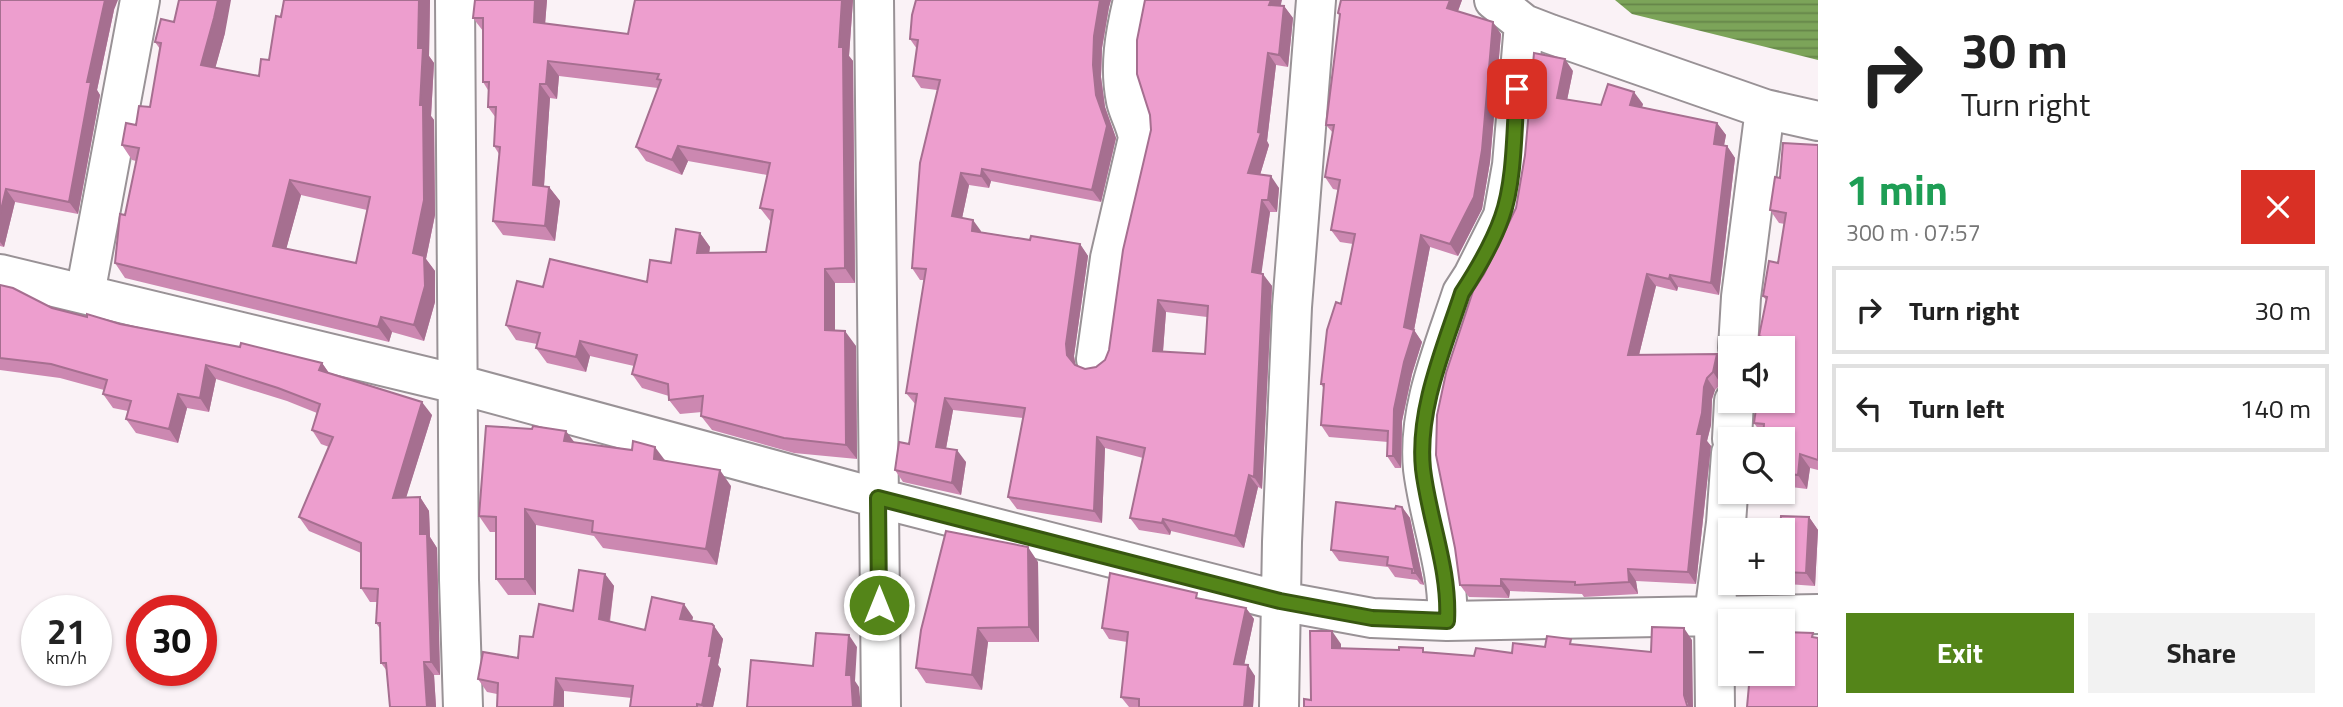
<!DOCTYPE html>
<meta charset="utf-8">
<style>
body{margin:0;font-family:"Titillium Web",sans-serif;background:#f2f2f2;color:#222;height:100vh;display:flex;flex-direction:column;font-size:26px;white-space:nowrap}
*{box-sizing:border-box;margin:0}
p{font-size:23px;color:#767676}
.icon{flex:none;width:38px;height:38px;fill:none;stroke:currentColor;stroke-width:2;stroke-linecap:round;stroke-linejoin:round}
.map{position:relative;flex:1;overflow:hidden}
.sheet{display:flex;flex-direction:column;background:#fff;width:525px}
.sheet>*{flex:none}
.banner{background:#fff;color:#222;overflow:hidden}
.buttons{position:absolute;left:1718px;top:336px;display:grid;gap:14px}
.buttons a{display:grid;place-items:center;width:77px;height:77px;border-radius:0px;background:#fff;box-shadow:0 2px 5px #0004;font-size:35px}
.speed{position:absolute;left:21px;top:595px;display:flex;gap:14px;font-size:35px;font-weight:700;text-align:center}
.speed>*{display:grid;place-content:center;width:91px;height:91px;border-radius:50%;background:#fff;box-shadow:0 2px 5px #0004;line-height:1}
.speed small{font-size:18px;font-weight:400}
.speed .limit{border:10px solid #d22;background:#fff;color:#111}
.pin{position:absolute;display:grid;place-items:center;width:60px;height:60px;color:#fff;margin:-30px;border-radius:14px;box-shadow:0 4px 10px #0006}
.me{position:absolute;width:77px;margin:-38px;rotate:0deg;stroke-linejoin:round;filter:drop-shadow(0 0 5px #0008)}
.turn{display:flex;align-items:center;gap:24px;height:147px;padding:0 28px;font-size:32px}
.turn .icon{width:91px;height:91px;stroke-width:2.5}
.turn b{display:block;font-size:49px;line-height:60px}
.round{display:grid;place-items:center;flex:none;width:74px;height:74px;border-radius:0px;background:#f2f2f2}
.head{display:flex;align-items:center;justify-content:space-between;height:119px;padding:0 28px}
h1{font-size:42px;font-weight:700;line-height:52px;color:#1e9e55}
.cta{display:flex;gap:14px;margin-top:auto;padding:14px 28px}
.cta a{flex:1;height:80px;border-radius:0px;background:#548519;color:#fff;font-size:28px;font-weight:700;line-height:80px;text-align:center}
.cta a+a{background:#f2f2f2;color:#222}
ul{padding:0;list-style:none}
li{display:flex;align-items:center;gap:21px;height:88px;margin:0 14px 10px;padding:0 14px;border:4px solid #e0e0e0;border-radius:0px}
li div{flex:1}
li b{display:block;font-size:26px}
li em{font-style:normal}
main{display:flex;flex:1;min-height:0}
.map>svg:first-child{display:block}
.water{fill:url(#water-rules)}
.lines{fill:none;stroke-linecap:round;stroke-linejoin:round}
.minor-casing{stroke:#999296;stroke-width:42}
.minor{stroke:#fff;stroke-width:38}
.wall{fill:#cc88b1;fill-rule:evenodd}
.shaded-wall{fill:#a66f90}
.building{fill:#ed9ece;stroke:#a66f90;stroke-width:2;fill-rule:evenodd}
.route-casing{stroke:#375610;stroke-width:18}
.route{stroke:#548519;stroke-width:12}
</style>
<main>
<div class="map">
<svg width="1818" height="707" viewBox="0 0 1818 707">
<defs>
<pattern id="water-rules" width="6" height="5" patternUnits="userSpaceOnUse" patternTransform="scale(1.75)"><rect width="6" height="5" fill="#7ca459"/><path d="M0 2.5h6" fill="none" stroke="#658549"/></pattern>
</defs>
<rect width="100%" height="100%" fill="#faf2f6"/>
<path class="water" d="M1615 0H1818V60L1632 14Z"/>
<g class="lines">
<defs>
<path id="minor" d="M455 0 459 580 463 707
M874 0 881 707
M1494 0 1524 24 1550 34 1765 109 1818 121
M0 274 457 384 878 498 1280 601 1372 618 1447 621 1818 614
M85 294 140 0
M1738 348 1741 297 1765 109
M1096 359 1110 258 1138 138C1136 124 1129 114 1126 101 1119 67 1125 33 1133 0
M1732 439 1734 401
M1447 621C1450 569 1429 520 1423 469 1417 410 1444 348 1462 293L1473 276 1503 216 1512 165 1524 24
M1279 707 1282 542 1292 307 1316 0
M1715 707 1714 615 1726 523 1731 453"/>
</defs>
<use href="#minor" class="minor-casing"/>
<use href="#minor" class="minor"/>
</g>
<path class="wall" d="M0 0 114 10 97 90 100 95 78 214 15 202 4 247 0 246Z
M284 0H430L429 56 434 63 431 116 434 120 435 215 426 259 435 271V302L424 341 392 332 389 342 125 278 115 263 136 161 132 160 122 145 136 125 150 107 160 49 155 42 174 22 225 33 215 68 259 76 269 60ZM301 195 367 210 356 263 286 249Z
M475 0H547L545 24 628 34 635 0H853L849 56 853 61 855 283H835V331L856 346 857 459 794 453 712 430 701 416 702 412 680 414 669 400V396L642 388 632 374 634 366 590 356 586 372 547 363 536 348 537 344 516 340 506 325 543 287 647 282 671 263 700 233 710 247 709 253 766 252 771 222 760 208 767 175 688 161 682 175 646 161 636 147 658 88 559 76 557 99 550 98 544 186 549 187 560 201 555 241 503 235 493 221 499 154 494 146 496 118 488 107V90L483 82V31L473 18Z
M916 0H1111L1109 7 1102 48 1101 77 1105 107 1116 138 1101 202 991 181 989 188 969 185 962 218 981 232 1030 240 1080 244 1088 256 1074 356 1075 365 1085 369 1096 367 1105 360 1280 6H1284L1293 18 1288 67 1276 65 1267 141 1269 145 1260 175 1279 188 1277 212H1270L1261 273 1272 286 1262 489 1258 487 1244 548 1171 531 1170 535 1139 530 1130 518 1143 458 1105 448 1102 523 1017 509 1008 497 1023 418 953 410 946 449 966 462 961 495 903 482 895 470 909 444 916 405 906 393 924 280H920L912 268 937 90 921 88 913 76 917 49 910 39ZM1166 312 1207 317 1205 354 1163 352Z
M1341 0H1462L1458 11 1501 34 1490 162 1482 209 1458 256 1430 247 1414 330 1422 342 1412 374 1402 421 1401 468H1395L1387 456 1388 442 1329 437 1321 425 1324 389 1321 384 1341 304 1353 244 1340 242 1331 230 1338 190 1333 189 1325 177 1333 133 1326 125 1340 16 1338 13Z
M1573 71 1567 100 1601 105 1643 104 1642 107 1717 123 1726 135 1724 145 1727 146 1735 158 1719 295 1678 287 1677 291 1656 286 1639 355 1717 354 1726 366 1721 384 1715 390 1712 399 1711 425 1707 441 1711 446 1696 584 1636 581 1638 594 1584 597 1582 594 1510 591 1509 598 1469 597 1460 585 1484 274 1516 208Z
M1818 145V470L1810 468 1807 489 1783 486V439L1763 436 1754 423 1766 347 1759 336 1766 300 1763 296 1778 263 1785 224 1779 223 1770 210 1780 178Z
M0 285 52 308 87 317 322 363 329 373 432 415 406 497H420L429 511 430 537 437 548 440 675H434L436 707H390L387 671 381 663V630L376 623 377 602H370L361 588V553L309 531 299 517 329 447 321 444 312 430 317 413 287 401 216 379 209 412 187 408 178 443 136 433 126 419 128 411 113 408 103 394 104 390 60 378 0 370Z
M574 443 665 461 731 486 717 565 603 548 594 536 536 525V595H508L496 579V532H490L479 516Z
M1402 507 1410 518 1424 585 1420 584 1417 580 1395 577 1388 567 1339 561 1331 550 1395 509Z
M1809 517 1818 530 1815 586 1787 584 1783 579V530Z
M1038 562 1039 642H988L982 690 926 683 916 668Z
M605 574 614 586 610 622 645 630 693 617 692 621 712 624 723 639 718 665 721 669 713 707H630L632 698 564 691V707H497V694L487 692 478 679 518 658 573 611Z
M1201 599 1246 608 1254 619 1244 665 1255 676 1253 707H1129L1121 697 1127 642 1109 639 1102 628Z"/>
<path class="shaded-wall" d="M105 0H118L114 10 97 90 100 95 78 214 69 202 87 82Z
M218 0H231L225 33 212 80 201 65Z
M419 0H430L429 56 434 63 431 116 434 120 435 215 426 259 435 271V302L424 341 414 325 413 253 420 105 418 48Z
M535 0H547L544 37 534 22Z
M842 0H853L849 56 853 61 855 283 845 268 839 47Z
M1100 0H1111L1109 7 1102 48 1101 77 1105 107 1116 138 1101 202 1092 190 1094 36Z
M1271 0H1282L1278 17 1269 5Z
M1450 0H1462L1455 19 1447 8Z
M1284 6 1293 18 1288 67 1279 55Z
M1493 22 1501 34 1490 162 1482 209 1458 256 1450 244Z
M1268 53 1276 65 1267 141 1269 145 1257 185 1248 173 1258 132Z
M1565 59 1573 71 1565 110 1557 98Z
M548 61 559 76 557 99 546 84Z
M540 84 550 98 543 200 533 185Z
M1634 92 1643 104 1639 117 1630 105Z
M1717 123 1726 135 1722 156 1714 144Z
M678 146 688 161 682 175 672 160Z
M1727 146 1735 158 1719 295 1711 283Z
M982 169 991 181 989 188 981 176Z
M961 173 969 185 960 228 952 216Z
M1271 176 1279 188 1277 212 1268 200Z
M290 180 301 195 283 261 273 246Z
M549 187 560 201 555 241 545 226Z
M6 189 15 202 4 247 0 242V214Z
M1262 200 1270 212 1260 284 1252 272Z
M973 220 981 231 980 242 972 231Z
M700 233 710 247 707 268 697 253Z
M1421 235 1430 247 1414 330 1422 342 1412 374 1402 421 1401 468 1393 456 1394 409 1404 327Z
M1080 244 1088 256 1074 356 1076 367 1067 355 1066 344Z
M825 269 835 283V345L825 330Z
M1263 274 1272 286 1262 489 1254 477Z
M1647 274 1656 286 1636 367 1628 355Z
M1670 275 1678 287 1677 291 1669 279Z
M1158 300 1166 312 1162 363 1153 351Z
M381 317 392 332 389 342 378 327Z
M845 331 856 346 857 459 846 445Z
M580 341 590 356 586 372 576 357Z
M1717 354 1726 366 1721 384 1713 372Z
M322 363 331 376 319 370Z
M206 365 216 379 209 412 200 398Z
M1707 378 1715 390 1712 399 1711 425 1707 441 1711 446 1696 584 1688 572 1697 434 1704 387Z
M178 394 187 408 178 443 169 429Z
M945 398 953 410 944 459 936 447Z
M422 402 432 415 402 511 393 498Z
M566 431 578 447 564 441Z
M1097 437 1105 448 1102 523 1094 511Z
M655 447 667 463 654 459Z
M957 450 966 462 961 495 952 483Z
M1800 454 1810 468 1807 489 1798 475Z
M720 470 731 486 717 565 706 549Z
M1249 475 1258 487 1244 548 1235 536Z
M420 497 429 511 430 537 437 548 440 675 431 662 420 534Z
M1402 507 1410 518 1424 585 1415 573Z
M525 509 536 525V595L525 579Z
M1809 517 1818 530 1815 586 1806 573Z
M1163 519 1171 531 1170 535 1162 523Z
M1028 547 1038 562 1039 642 1029 627Z
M1628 569 1636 581 1638 594 1629 582Z
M605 574 614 586 608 632 599 619Z
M1501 579 1510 591 1509 598 1501 586Z
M684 604 693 617 689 632 680 619Z
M1246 608 1254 619 1242 675 1234 664Z
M714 626 723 639 718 665 721 669 713 707H703L702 705Z
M978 628 988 642 982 690 972 675Z
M1684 628 1692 640 1693 707H1689L1684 695Z
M1332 631 1341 644V661L1332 648Z
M849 635 857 647 855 681 859 687 861 707H853L846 675Z
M424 662 434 675 436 707H427Z
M1248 665 1255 676 1253 707H1244Z
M556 678 564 691V707H554Z"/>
<path class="building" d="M0 0H105L87 82H91L69 202 6 189 0 214Z
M179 0H218L214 18 201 65 259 76 261 59 269 60 276 16 281 17 284 0H419L418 48H423L420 105H423L424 200 413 253 424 256 425 286 414 325 381 317 378 327 115 263 120 214 125 215 139 148 122 145 126 123 136 125 139 106 150 107 161 43 155 42 161 19 174 22ZM290 180 370 197 356 263 273 246Z
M475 0H535L534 22 628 34 635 0H842L839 47H843L845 268 825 269V330L845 331 846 445 784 438 701 416 703 396 669 400 668 384 632 374 637 355 580 341 576 357 536 348 540 333 506 325 517 281 543 287 550 259 647 282 650 260 671 263 676 229 700 233 697 253 766 252 773 210 760 208 770 163 678 146 672 160 636 147 661 80 657 79 659 74 548 61 546 84H540L533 185 549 187 545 226 493 221 500 147 494 146 496 107H488L489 82H483V18H473Z
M916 0H1100L1094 36 1093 65 1096 95 1107 126 1092 190 982 169 981 176 961 173 952 216 973 220 972 231 1030 240 1031 236 1080 244 1066 344 1067 355 1075 365 1085 369 1096 367 1105 360 1109 350 1123 250 1151 130 1150 115 1137 74V40L1145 0H1271L1269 5 1284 6 1279 55 1268 53 1258 132 1261 133 1248 173 1271 176 1268 200H1262L1252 272 1263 274 1254 477 1249 475 1235 536 1163 519 1162 523 1130 518 1145 448 1097 437 1094 511 1008 497 1025 408 945 398 936 447 957 450 952 483 895 470 899 442 909 444 917 394 906 393 926 269 912 268 920 163 940 80 913 76 918 40 910 39 912 15ZM1158 300 1208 306 1205 354 1153 351Z
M1341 0H1450L1447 8 1493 22 1482 150 1474 197 1450 244 1421 235 1404 327 1414 330 1404 362 1394 409 1393 456H1387L1388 431 1321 425 1324 384H1321L1327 330 1336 302 1341 304 1355 234 1331 230 1340 180 1325 177 1334 125H1326L1340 14 1338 13Z
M1534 53 1565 59 1557 98 1601 105 1608 84 1634 92 1630 105 1717 123 1714 144 1727 146 1711 283 1670 275 1669 279 1647 274 1628 355 1717 354 1713 372 1707 378 1704 387 1702 413 1697 434H1702L1688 572 1628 569 1629 582 1575 585V582L1501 579V586L1460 585 1455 548 1436 455 1437 415 1446 373 1473 291 1484 274 1516 208 1525 155Z
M1783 143 1818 145V460L1800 454 1798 475 1783 473V439H1763L1764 424 1754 423 1757 401H1783V348H1766L1767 339 1759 336 1767 297 1763 296 1769 261 1778 263 1786 213 1770 210 1775 177 1780 178Z
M0 285 13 288 52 308 87 317V314L120 324 240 347 241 343 322 363 319 370 422 402 393 498 420 497V534H427L431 662H424L427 707H390L386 663H381L380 623H376L378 589 361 588V543L299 517 333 437 312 430 320 404 278 388 206 365 200 398 178 394 169 429 126 419 131 401 103 394 107 380 51 364 0 358Z
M486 426 532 429 533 426 546 428 566 431 564 441 632 450 633 441 655 447 654 459 720 470 706 549 592 532 593 521 525 509V579H496V517L479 516Z
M1336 502 1395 509 1396 506 1402 507 1415 573H1412V569L1387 565 1388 557 1331 550Z
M1781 516 1809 517 1806 573 1783 572V530H1780Z
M946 531 1028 547 1029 627 978 628 972 675 916 668 921 630Z
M579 570 605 574 599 619 645 630 652 597 684 604 680 619 712 624 714 626 709 656H712L702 705 697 704V707H630L633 686 556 678 554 707H497L498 683 478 679 483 652 518 658 520 636 533 637 539 604 573 611Z
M1110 573 1197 593 1196 598 1246 608 1234 664 1248 665 1244 707H1139V699L1121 697 1128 632 1102 628Z
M1652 627 1684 628V695L1687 705 1689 707H1304V699L1311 700 1310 631H1332V648L1399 650V647L1423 648V652L1474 656 1476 648 1512 653 1513 643 1545 647 1547 636 1571 639 1570 644 1651 652Z
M1783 632 1813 633 1812 637 1818 638V707H1747L1750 674H1783Z
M816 633 849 635 846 675H851L853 707H747L751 660 813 666Z"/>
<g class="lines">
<defs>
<path id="route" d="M879 605 878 498 1280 601 1372 618 1447 621C1450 569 1429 520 1423 469 1417 410 1444 348 1462 293 1477 270 1493 243 1502 217 1515 181 1514 128 1517 89"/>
</defs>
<use href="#route" class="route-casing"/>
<use href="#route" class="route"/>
</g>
</svg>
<div class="buttons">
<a><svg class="icon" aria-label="sound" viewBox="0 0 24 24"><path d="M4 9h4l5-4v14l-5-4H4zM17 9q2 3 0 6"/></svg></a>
<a><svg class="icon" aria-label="search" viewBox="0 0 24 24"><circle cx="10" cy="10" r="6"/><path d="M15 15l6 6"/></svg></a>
<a>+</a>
<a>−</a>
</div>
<div class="speed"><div>21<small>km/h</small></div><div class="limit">30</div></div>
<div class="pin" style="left:1517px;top:89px;background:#d93025"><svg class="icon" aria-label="arrive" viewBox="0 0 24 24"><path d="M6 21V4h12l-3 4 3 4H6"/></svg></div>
<svg class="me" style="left:879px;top:605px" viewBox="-20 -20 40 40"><circle r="17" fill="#548519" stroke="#fff" stroke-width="3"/><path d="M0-11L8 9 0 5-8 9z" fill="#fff"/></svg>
</div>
<section class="sheet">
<div class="banner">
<div class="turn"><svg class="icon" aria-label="right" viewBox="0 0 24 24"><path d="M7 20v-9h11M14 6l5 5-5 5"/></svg><div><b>30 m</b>Turn right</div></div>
</div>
<div class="head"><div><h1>1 min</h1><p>300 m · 07:57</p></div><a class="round" style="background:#d93025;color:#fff"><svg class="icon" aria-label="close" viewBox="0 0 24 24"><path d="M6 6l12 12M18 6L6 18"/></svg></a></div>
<ul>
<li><svg class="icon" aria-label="right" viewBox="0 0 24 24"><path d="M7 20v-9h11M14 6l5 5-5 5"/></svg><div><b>Turn right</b></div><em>30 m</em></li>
<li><svg class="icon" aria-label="left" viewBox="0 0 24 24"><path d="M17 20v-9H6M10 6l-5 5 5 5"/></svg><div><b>Turn left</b></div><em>140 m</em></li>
</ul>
<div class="cta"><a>Exit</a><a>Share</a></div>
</section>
</main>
